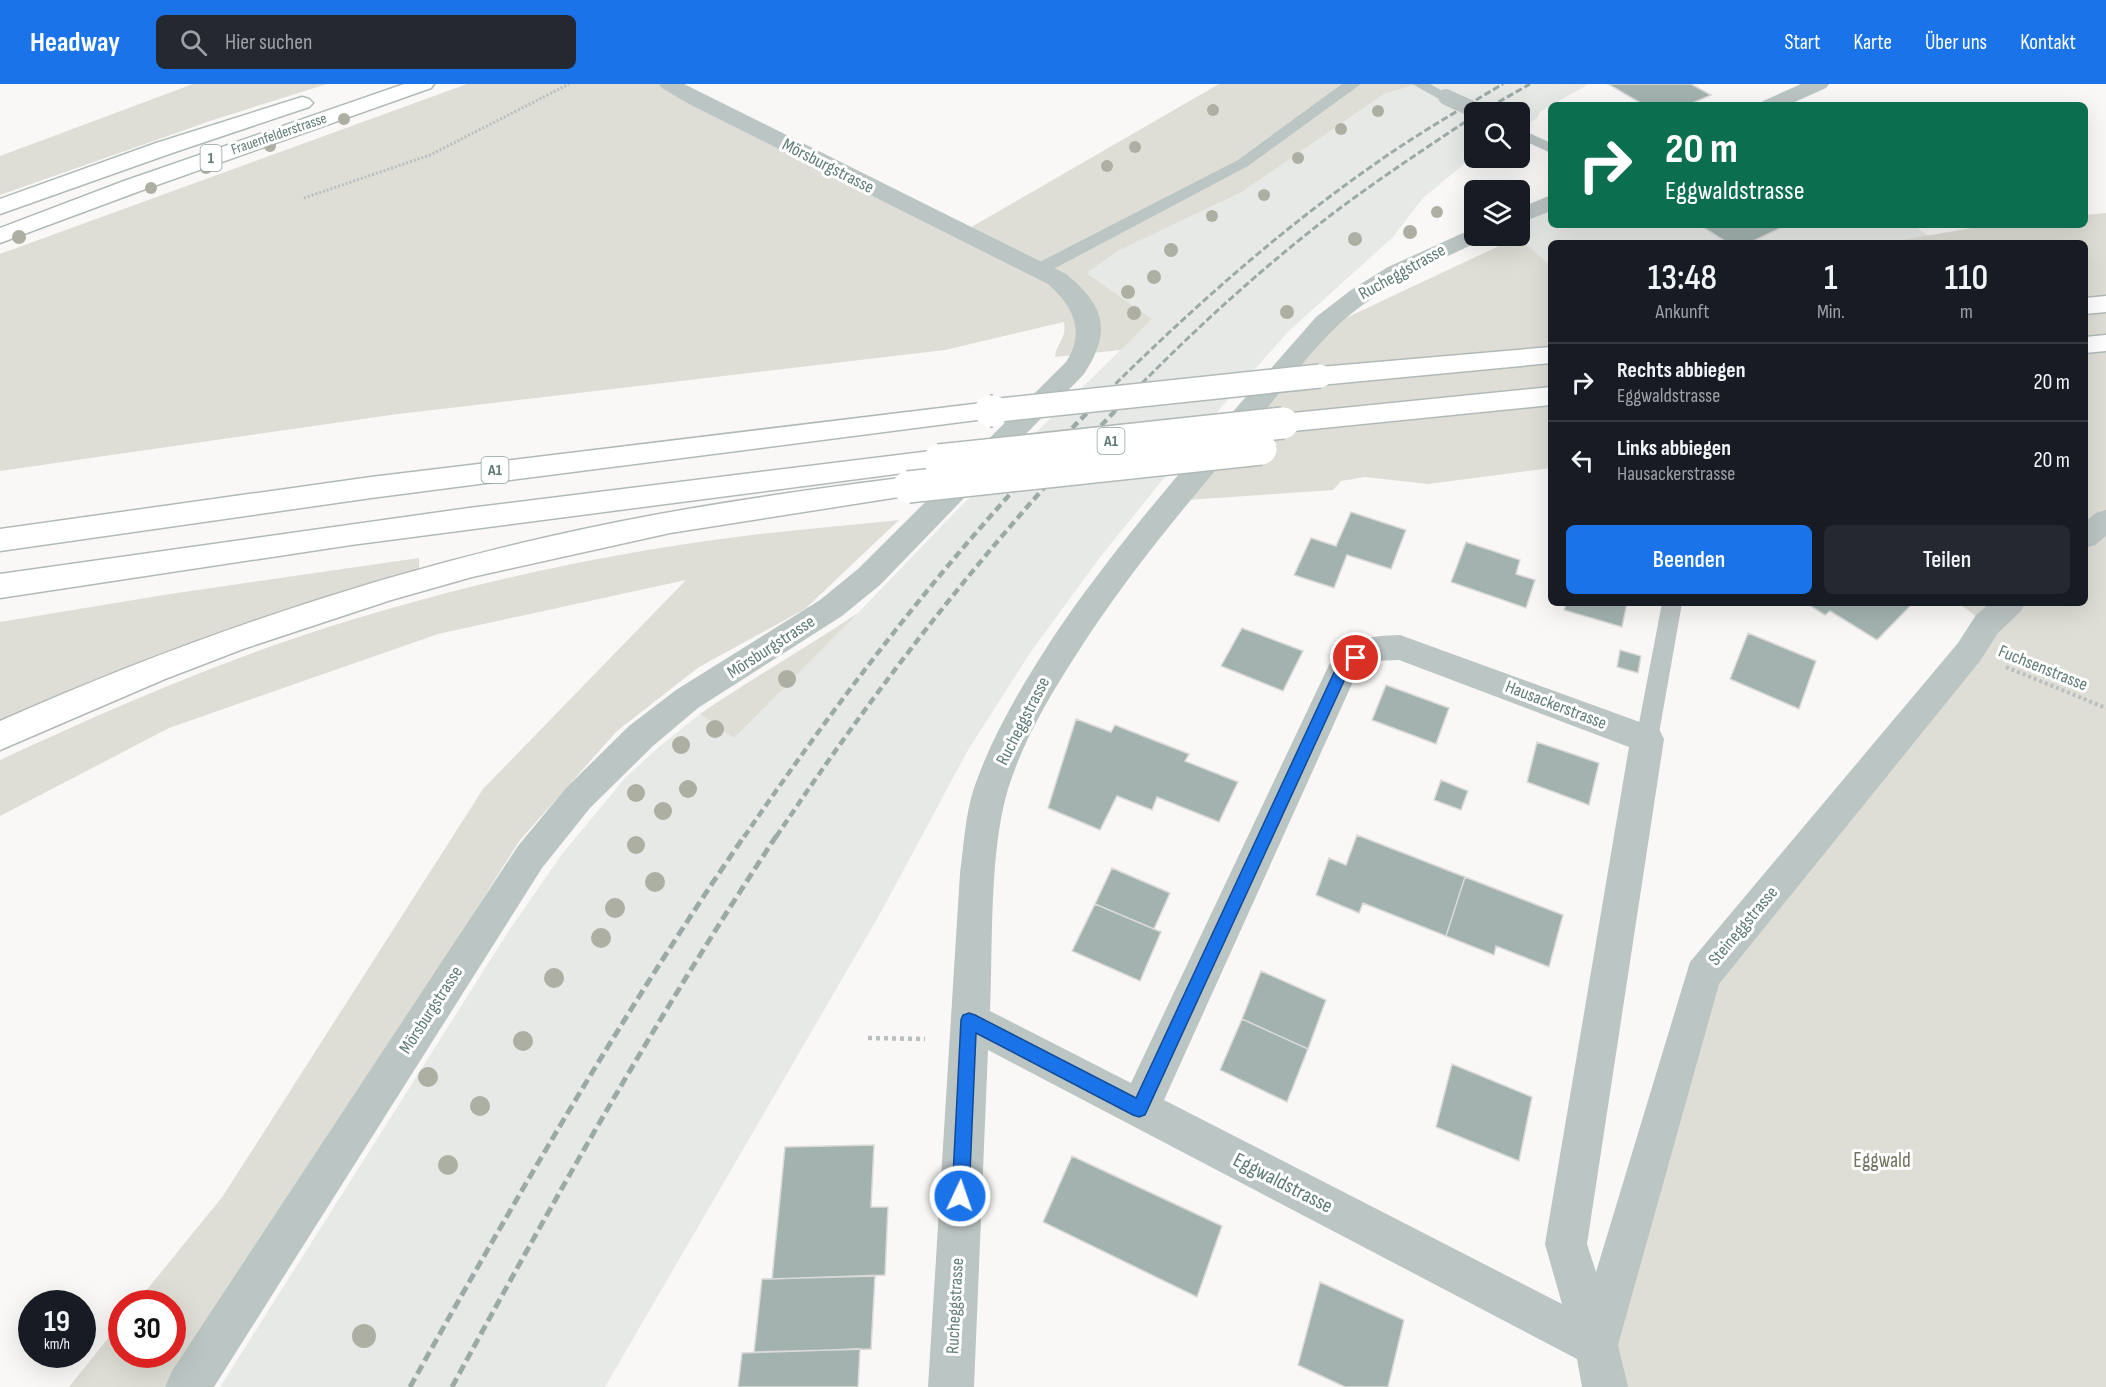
<!DOCTYPE html>
<html lang="de">
<meta charset="utf-8">
<style>
body{margin:0;font-family:"Sofia Sans Condensed",sans-serif;background:#242831;color:#f1f3f6;height:100vh;display:flex;flex-direction:column;font-size:22px;white-space:nowrap}
*{box-sizing:border-box;margin:0}
p{font-size:20px;color:#9ea1a6}
.icon{flex:none;width:33px;height:33px;fill:none;stroke:currentColor;stroke-width:2;stroke-linecap:round;stroke-linejoin:round}
.map{position:relative;flex:1;overflow:hidden}
.sheet{position:absolute;left:1548px;top:156px;width:540px;height:366px;display:flex;flex-direction:column;background:#171b24;border-radius:9px;box-shadow:0 6px 24px #0002}
.sheet>*{flex:none}
.guide{position:absolute;left:1548px;top:18px;width:540px;height:126px;border-radius:9px;box-shadow:0 6px 24px #0002;background:#0b6e4f;color:#fff;overflow:hidden}
.buttons{position:absolute;left:1464px;top:18px;display:grid;gap:12px}
.buttons a{display:grid;place-items:center;width:66px;height:66px;border-radius:9px;background:#171b24;box-shadow:0 6px 24px #0002;font-size:30px}
.speed{position:absolute;left:18px;top:1206px;display:flex;gap:12px;font-size:30px;font-weight:700;text-align:center}
.speed>*{display:grid;place-content:center;width:78px;height:78px;border-radius:50%;background:#171b24;box-shadow:0 6px 24px #0002;line-height:1}
.speed small{font-size:15px;font-weight:400}
.speed .limit{border:9px solid #d22;background:#fff;color:#111}
.pin{position:absolute;display:grid;place-items:center;width:51px;height:51px;color:#fff;margin:-26px;border:3px solid #fff;border-radius:50%;box-shadow:0 2px 6px #0007}
.me{position:absolute;width:66px;margin:-33px;rotate:3deg;stroke-linejoin:round;filter:drop-shadow(0 0 4px #0008)}
.turn{display:flex;align-items:center;gap:21px;height:126px;padding:0 18px;font-size:27px}
.turn .icon{width:78px;height:78px;stroke-width:2.5}
.turn b{display:block;font-size:42px;line-height:51px}
.eta{display:flex;justify-content:space-evenly;align-items:center;height:102px;text-align:center}
.eta b{font-size:36px;font-weight:600;line-height:42px}
.button{display:flex;gap:12px;margin-top:auto;padding:12px 18px}
.button a{flex:1;height:69px;border-radius:9px;background:#1a73e8;color:#fff;font-size:24px;font-weight:600;line-height:69px;text-align:center}
.button a+a{background:#242831;color:#f1f3f6}
ul{padding:0;list-style:none}
li{display:flex;align-items:center;gap:18px;height:78px;padding:0 18px;border-top:2px solid #363941}
li div{flex:1}
li b{display:block;font-size:22px}
li em{font-style:normal}
header{display:flex;align-items:center;gap:36px;box-sizing:border-box;height:84px;padding:0 30px;background:#1a73e8;color:#fff}
header strong{font-size:28px}
nav{display:flex;gap:33px;margin-inline-start:auto;font-size:21px}
.search{width:420px;height:54px;background:#242831;display:flex;align-items:center;gap:15px;box-sizing:border-box;padding:0 21px;border-radius:9px;color:#9ea1a6;font-size:22px}
.map>svg:first-child{display:block}
.built{fill:#e7e9e7}
.green{fill:#deded6}
.building{fill:#a2b3af;stroke:#dbdad9;stroke-width:1.5}
.lines{fill:none;stroke-linecap:round;stroke-linejoin:round}
.primary-casing{stroke:#b0bab8;stroke-width:3}
.motorway-casing{stroke:#b2bab8;stroke-width:3}
.path-far2{stroke:#b9bfbe;stroke-width:3;stroke-dasharray:2 2;stroke-linecap:butt}
.path-far1{stroke:#b9bfbe;stroke-width:4;stroke-dasharray:3 3;stroke-linecap:butt}
.path{stroke:#b9bfbe;stroke-width:4.5;stroke-dasharray:4 4;stroke-linecap:butt}
.service{fill:#bbc5c3;fill-rule:evenodd}
.minor{fill:#bbc5c3;fill-rule:evenodd}
.tertiary{fill:#bbc5c3;fill-rule:evenodd}
.primary{fill:#fff;fill-rule:evenodd}
.motorway{fill:#fff;fill-rule:evenodd}
.rail-far2{stroke:#9caaa7;stroke-width:3;stroke-dasharray:7 3;stroke-linecap:butt}
.rail-far1{stroke:#9caaa7;stroke-width:4.5;stroke-dasharray:8 4.5;stroke-linecap:butt}
.rail{stroke:#9caaa7;stroke-width:5;stroke-dasharray:10 5;stroke-linecap:butt}
.motorway-bridge-far1-casing{stroke:#b2bab8;stroke-width:26;stroke-linecap:butt}
.motorway-bridge-casing{stroke:#b2bab8;stroke-width:34;stroke-linecap:butt}
.service-bridge{stroke:#bbc5c3;stroke-width:16}
.motorway-bridge-far1{stroke:#fff;stroke-width:23}
.motorway-bridge{stroke:#fff;stroke-width:31}
.tree{fill:#aeafa3}
.route{fill:#1a73e8;stroke:#114b97;stroke-width:1.5}
.labels{text-anchor:middle;dominant-baseline:central;stroke-width:6;stroke-linejoin:round;paint-order:stroke}
.far-street-label{font-size:15px;fill:#607b76;stroke:#fff}
.shield{fill:#fff;stroke:#90a39f;stroke-width:1.5}
.shield-label{font-size:16px;font-weight:bold;fill:#607b76}
.street-label{font-size:18px;fill:#607b76;stroke:#fff}
.near-park-label{font-size:21px;fill:#70735f;stroke:#fff}
.near-street-label{font-size:21px;fill:#607b76;stroke:#fff}
</style>
<header>
<strong>Headway</strong>
<div class="search"><svg class="icon" aria-label="search" viewBox="0 0 24 24"><circle cx="10" cy="10" r="6"/><path d="M15 15l6 6"/></svg>Hier suchen</div>
<nav><a>Start</a><a>Karte</a><a>Über uns</a><a>Kontakt</a></nav>
</header>
<div class="map">
<svg width="2106" height="1303" viewBox="0 0 2106 1303">
<rect width="100%" height="100%" fill="#f9f8f7"/>
<path class="built" d="M1418 0H1589L1541 27 1537 34 1520 46V28H1474V72L1423 114 1393 153 1289 247 1223 321 1101 472 1030 569 968 666 881 828 605 1303H220L508 848 562 770 625 694 660 662 700 630 734 653 858 529 958 425 1152 235 1087 189 1118 167 1242 108 1384 10Z
M1551 118V141H1914L1928 152 1896 159H1551V182L1516 152H1520V132Z"/>
<path class="green" d="M193 0H327L216 35 0 111V72Z
M467 0H669L961 149 1219 0H1418L1384 10 1242 108 1118 167 1087 189 1152 235 1121 266 1055 273C1056 259 1067 256 1064 238L945 266 398 330 0 387V170Z
M2106 129V1303H1605L1703 891 1987 540 1958 519H2085V159L1896 157 1989 141H2085V131Z
M1518 153 1551 182V384L1428 400 1365 393 1341 397 1333 406 1172 417 1318 247Z
M899 436 805 525 699 583 617 647 520 756 174 1303H69L121 1238 122 1270H172V1220L136 1219 223 1112 483 705 686 496 438 550 169 644 0 732V676C88 635 177 596 269 563 417 511 580 473 736 453 790 446 845 442 899 436Z
M419 474V496L0 652V538L170 510Z
M858 529 734 654 700 630C751 595 806 564 858 529Z"/>
<path class="building" d="M1608 0H1691L1711 11 1688 21H1644Z
M1699 141H1787L1749 159H1728Z
M1351 428 1406 446 1391 485 1347 471 1334 504 1294 491 1311 454 1336 462Z
M1466 458 1520 476 1516 490 1535 496 1526 524 1451 498Z
M1566 519H1627L1622 543 1564 526Z
M1806 519H1910L1912 520 1877 556 1830 527 1825 531Z
M1242 544 1303 567 1283 607 1221 582Z
M1748 549 1816 577 1799 625 1730 595Z
M1620 566 1641 572 1638 589 1617 583Z
M1386 601 1449 624 1436 660 1372 636Z
M1076 635 1111 648 1115 641 1189 670 1185 677 1238 698 1219 738 1157 713 1152 726 1117 712 1100 746 1048 724Z
M1537 658 1599 679 1589 721 1527 698Z
M1441 696 1468 707 1461 726 1434 716Z
M1357 751 1465 793 1446 852 1363 819 1359 829 1316 811 1329 774 1346 781Z
M1112 784 1170 809 1154 845 1095 820Z
M1465 793 1563 831 1549 883 1496 862 1494 871 1446 852Z
M1095 820 1161 848 1140 897 1072 867Z
M1261 887 1326 916 1308 965 1242 935Z
M1242 935 1308 965 1287 1018 1220 986Z
M1452 980 1532 1013 1519 1077 1436 1043Z
M874 1061 871 1123H888L885 1191 772 1195 785 1063Z
M1072 1072 1222 1142 1197 1213 1043 1138Z
M875 1192 871 1265 754 1268 762 1195Z
M1320 1198 1404 1236 1388 1303H1345L1298 1281Z
M860 1265 858 1303H738L742 1269Z"/>
<g class="lines">
<defs>
<path id="primary" d="M404 0H434L431 4 140 107 0 159V144L124 97Z
M302 13 309 15 313 19 309 23 172 69 0 130V115L156 59Z"/>
<path id="motorway" d="M2106 212V228L2085 230V214Z
M2106 251V267L2085 269V253Z
M1551 263V279L1320 301 1311 298 1307 292 1311 286 1320 283Z
M1551 303V321L1283 348 1273 346 1269 339 1273 332 1283 330Z
M990 318 1000 321 1003 327 1000 333 371 414 0 467V445L371 393Z
M939 366 949 369 953 376 949 383 351 461 0 514V490L469 424Z
M908 393 918 396 922 403 918 410 670 449 472 493 391 516 243 565 165 595 0 666V637C178 558 362 495 552 452 670 425 789 408 908 393Z"/>
</defs>
<use href="#primary" class="primary-casing"/>
<use href="#motorway" class="motorway-casing"/>
<path class="path-far2" d="M304 114 430 71 569 0"/>
<path class="path-far1" d="M2006 583 2106 624"/>
<path class="path" d="M868 954 925 955"/>
<path class="service" d="M1342 0H1361L1248 82 1044 190 1038 191 1030 186 1032 182 1238 76Z
M1412 0H1430L1453 13 1451 16H1441Z
M1520 45 1551 59V69L1520 55Z
M1662 519H1682L1658 655 1655 662 1647 664 1639 662 1636 655Z"/>
<path class="minor" d="M1801 0H1829L1826 4 1788 21H1759L1763 17Z
M1551 111V127L1520 139V124Z
M1474 144V152H1485L1482 156C1437 177 1391 198 1352 229 1315 259 1283 305 1253 342 1190 416 1128 489 1076 571 1049 613 1023 657 1008 705 989 768 993 860 990 927L1131 999 1328 583C1343 554 1371 552 1400 551L1659 645 1664 655 1587 1160 1596 1188 1690 878 1958 559 1976 531 1990 519H2025L2021 527 1998 549 1980 577 1719 900 1618 1261 1628 1303H1582L1577 1275 988 966 974 1303H928L960 789C964 761 965 731 974 704 993 649 1023 600 1054 552 1131 438 1226 337 1316 233L1351 206 1388 183ZM1399 576 1629 663 1545 1160 1562 1220 1164 1016 1356 591 1374 577Z
M2106 426V452L2095 461 2085 464V438L2096 429Z"/>
<path class="tertiary" d="M659 0H684L1066 190C1105 222 1112 247 1084 290L880 501 842 532 698 624 653 662 590 724 542 784 214 1303H165L172 1287 518 762 566 704 629 642 676 606 820 516 858 485 1066 278C1086 248 1073 222 1048 200L689 20 662 4Z"/>
<use href="#primary" class="primary"/>
<use href="#motorway" class="motorway"/>
<path class="rail-far2" d="M1481 28 1530 0
M1087 328C1176 239 1269 154 1372 82 1414 52 1459 26 1503 0
M1114 328C1181 258 1253 191 1331 131 1377 96 1426 64 1474 32"/>
<path class="rail-far1" d="M744 753C847 603 960 456 1089 327
M776 753C877 602 989 458 1115 327"/>
<path class="rail" d="M410 1303C515 1115 623 929 745 751
M452 1303C554 1115 659 929 777 751"/>
<defs>
<path id="motorway-bridge-far1" d="M990 327 1320 292"/>
<path id="motorway-bridge" d="M990 327H993
M939 376 1283 339
M908 403 1261 365"/>
</defs>
<use href="#motorway-bridge-far1" class="motorway-bridge-far1-casing"/>
<use href="#motorway-bridge" class="motorway-bridge-casing"/>
<path class="service-bridge" d="M1446 13 1479 28"/>
<use href="#motorway-bridge-far1" class="motorway-bridge-far1"/>
<use href="#motorway-bridge" class="motorway-bridge"/>
</g>
<g class="tree">
<circle cx="1213" cy="26" r="6"/>
<circle cx="1378" cy="27" r="6"/>
<circle cx="344" cy="35" r="6"/>
<circle cx="1341" cy="45" r="6"/>
<circle cx="270" cy="62" r="6"/>
<circle cx="1135" cy="63" r="6"/>
<circle cx="1298" cy="74" r="6"/>
<circle cx="1107" cy="82" r="6"/>
<circle cx="206" cy="84" r="6"/>
<circle cx="151" cy="104" r="6"/>
<circle cx="1264" cy="111" r="6"/>
<circle cx="1437" cy="128" r="6"/>
<circle cx="1212" cy="132" r="6"/>
<circle cx="1410" cy="148" r="7"/>
<circle cx="19" cy="153" r="7"/>
<circle cx="1355" cy="155" r="7"/>
<circle cx="1171" cy="166" r="7"/>
<circle cx="1154" cy="193" r="7"/>
<circle cx="1128" cy="208" r="7"/>
<circle cx="1287" cy="228" r="7"/>
<circle cx="1134" cy="229" r="7"/>
<circle cx="787" cy="595" r="9"/>
<circle cx="715" cy="645" r="9"/>
<circle cx="681" cy="661" r="9"/>
<circle cx="688" cy="705" r="9"/>
<circle cx="636" cy="709" r="9"/>
<circle cx="663" cy="727" r="9"/>
<circle cx="636" cy="761" r="9"/>
<circle cx="655" cy="798" r="10"/>
<circle cx="615" cy="824" r="10"/>
<circle cx="601" cy="854" r="10"/>
<circle cx="554" cy="894" r="10"/>
<circle cx="523" cy="957" r="10"/>
<circle cx="428" cy="993" r="10"/>
<circle cx="480" cy="1022" r="10"/>
<circle cx="448" cy="1081" r="10"/>
<circle cx="364" cy="1252" r="12"/>
</g>
<path class="route" d="M1356 569 1362 574 1349 586 1145 1031 1139 1033 1133 1031 976 949 969 1112 966 1118 960 1121 954 1118 952 1112 961 936 963 931 969 929 975 931 1136 1014 1337 582 1339 579Z"/>
<g class="labels">
<g class="far-street-label">
<text transform="translate(279 50) rotate(-19)">Frauenfelderstrasse</text>
</g>
<g class="shield">
<rect x="200.5" y="61" width="21" height="26" rx="4.5"/>
<rect x="1097.5" y="344" width="27" height="26" rx="4.5"/>
<rect x="481.5" y="373" width="27" height="26" rx="4.5"/>
</g>
<g class="shield-label">
<text x="211" y="74">1</text>
<text x="1111" y="357">A1</text>
<text x="495" y="386">A1</text>
</g>
<g class="street-label">
<text transform="translate(828 82) rotate(27)">Mörsburgstrasse</text>
<text transform="translate(1402 188) rotate(-29)">Rucheggstrasse</text>
<text transform="translate(771 563) rotate(-33)">Mörsburgstrasse</text>
<text transform="translate(2043 584) rotate(22)">Fuchsenstrasse</text>
<text transform="translate(1556 621) rotate(21)">Hausackerstrasse</text>
<text transform="translate(1023 637) rotate(-63)">Rucheggstrasse</text>
<text transform="translate(1743 842) rotate(-50)">Steineggstrasse</text>
<text transform="translate(431 926) rotate(-57)">Mörsburgstrasse</text>
<text transform="translate(955 1222) rotate(-87)">Rucheggstrasse</text>
</g>
<g class="near-park-label">
<text x="1882" y="1076">Eggwald</text>
</g>
<g class="near-street-label">
<text transform="translate(1283 1099) rotate(27)">Eggwaldstrasse</text>
</g>
</g>
</svg>
<div class="buttons">
<a><svg class="icon" aria-label="search" viewBox="0 0 24 24"><circle cx="10" cy="10" r="6"/><path d="M15 15l6 6"/></svg></a>
<a><svg class="icon" aria-label="layers" viewBox="0 0 24 24"><path d="M12 4l9 5-9 5-9-5zM3 14l9 5 9-5"/></svg></a>
</div>
<div class="speed"><div>19<small>km/h</small></div><div class="limit">30</div></div>
<div class="pin" style="left:1356px;top:574px;background:#d93025"><svg class="icon" aria-label="arrive" viewBox="0 0 24 24"><path d="M6 21V4h12l-3 4 3 4H6"/></svg></div>
<svg class="me" style="left:960px;top:1112px" viewBox="-20 -20 40 40"><circle r="17" fill="#1a73e8" stroke="#fff" stroke-width="3"/><path d="M0-11L8 9 0 5-8 9z" fill="#fff"/></svg>
<div class="guide">
<div class="turn"><svg class="icon" aria-label="right" viewBox="0 0 24 24"><path d="M7 20v-9h11M14 6l5 5-5 5"/></svg><div><b>20 m</b>Eggwaldstrasse</div></div>
</div>
<section class="sheet">
<div class="eta">
<div><b>13:48</b><p>Ankunft</p></div>
<div><b>1</b><p>Min.</p></div>
<div><b>110</b><p>m</p></div>
</div>
<ul>
<li><svg class="icon" aria-label="right" viewBox="0 0 24 24"><path d="M7 20v-9h11M14 6l5 5-5 5"/></svg><div><b>Rechts abbiegen</b><p>Eggwaldstrasse</p></div><em>20 m</em></li>
<li><svg class="icon" aria-label="left" viewBox="0 0 24 24"><path d="M17 20v-9H6M10 6l-5 5 5 5"/></svg><div><b>Links abbiegen</b><p>Hausackerstrasse</p></div><em>20 m</em></li>
</ul>
<div class="button"><a>Beenden</a><a>Teilen</a></div>
</section>
</div>
